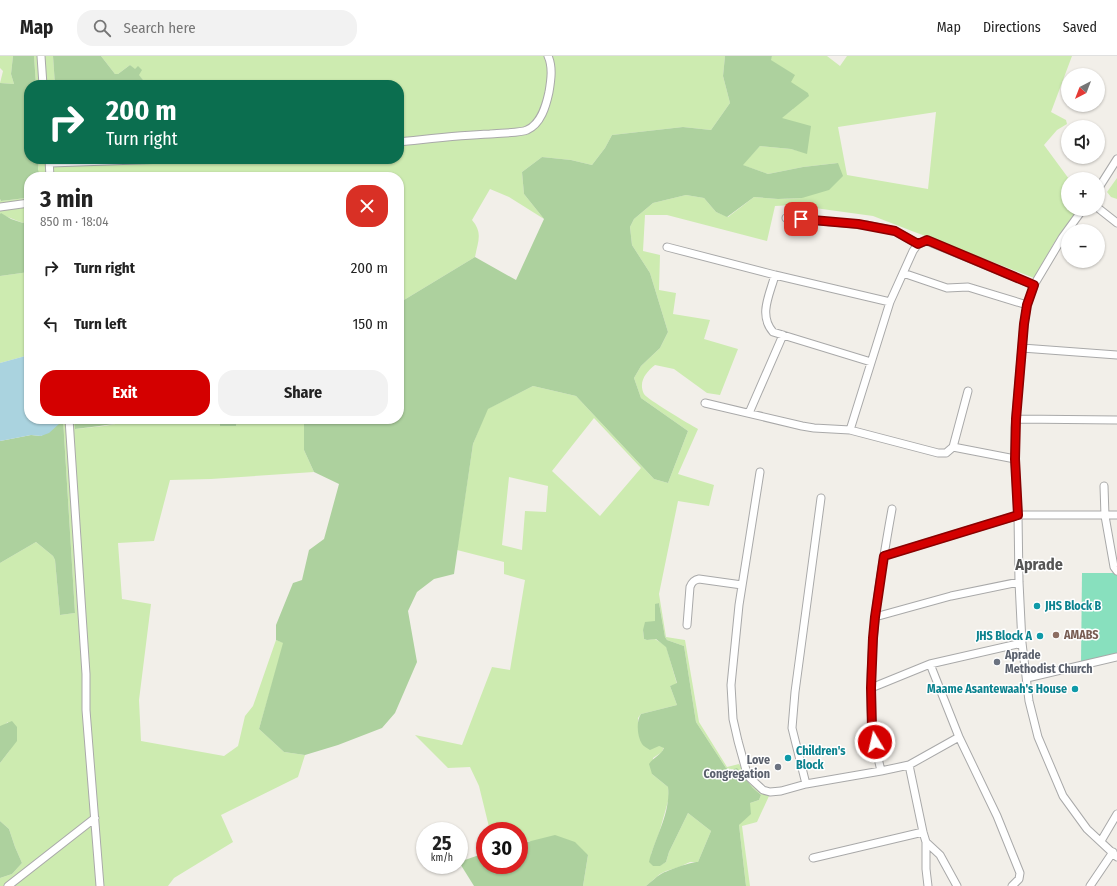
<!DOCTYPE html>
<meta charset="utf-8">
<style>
body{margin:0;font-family:"Fira Sans Condensed",sans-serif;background:#f2f2f2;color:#222;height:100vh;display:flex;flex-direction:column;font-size:15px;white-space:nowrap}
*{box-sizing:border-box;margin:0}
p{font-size:13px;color:#767676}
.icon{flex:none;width:22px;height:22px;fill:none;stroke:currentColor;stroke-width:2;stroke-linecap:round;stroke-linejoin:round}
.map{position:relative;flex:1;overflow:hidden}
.drawer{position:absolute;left:24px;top:116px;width:380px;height:252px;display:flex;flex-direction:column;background:#fff;border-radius:16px;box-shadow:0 1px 3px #0004}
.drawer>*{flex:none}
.guide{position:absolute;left:24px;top:24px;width:380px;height:84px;border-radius:16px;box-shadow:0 1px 3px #0004;background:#0b6e4f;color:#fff;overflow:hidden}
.needle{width:26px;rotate:222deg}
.controls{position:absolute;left:1061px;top:12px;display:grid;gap:8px}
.controls a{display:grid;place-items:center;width:44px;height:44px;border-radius:50%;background:#fff;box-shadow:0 1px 3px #0004;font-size:20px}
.speed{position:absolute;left:416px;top:766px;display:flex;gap:8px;font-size:20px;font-weight:700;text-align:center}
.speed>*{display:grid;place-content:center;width:52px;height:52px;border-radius:50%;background:#fff;box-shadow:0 1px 3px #0004;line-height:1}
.speed small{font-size:10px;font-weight:400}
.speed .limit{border:6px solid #d22;background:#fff;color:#111}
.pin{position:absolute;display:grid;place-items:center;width:34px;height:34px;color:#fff;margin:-17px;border-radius:8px;box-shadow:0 2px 6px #0006}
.me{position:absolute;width:44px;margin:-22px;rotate:351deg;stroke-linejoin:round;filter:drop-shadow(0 0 3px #0008)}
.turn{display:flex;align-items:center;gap:14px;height:84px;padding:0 16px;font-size:18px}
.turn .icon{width:52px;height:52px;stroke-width:2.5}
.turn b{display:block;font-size:28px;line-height:34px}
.round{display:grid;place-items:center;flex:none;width:42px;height:42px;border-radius:16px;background:#f2f2f2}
.headline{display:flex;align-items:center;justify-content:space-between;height:68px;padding:0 16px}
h1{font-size:24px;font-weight:700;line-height:30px}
.button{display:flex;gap:8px;margin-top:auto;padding:8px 16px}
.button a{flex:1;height:46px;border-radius:16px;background:#d40000;color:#fff;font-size:16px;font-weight:700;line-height:46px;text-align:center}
.button a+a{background:#f2f2f2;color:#222}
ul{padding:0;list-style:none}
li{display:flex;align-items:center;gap:12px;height:56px;padding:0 16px}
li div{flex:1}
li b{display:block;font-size:15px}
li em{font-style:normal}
header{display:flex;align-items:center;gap:24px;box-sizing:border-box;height:56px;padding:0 20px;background:#fff;border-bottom:1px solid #e0e0e0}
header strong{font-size:19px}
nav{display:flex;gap:22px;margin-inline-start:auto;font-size:14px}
.search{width:280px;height:36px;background:#f2f2f2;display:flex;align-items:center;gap:10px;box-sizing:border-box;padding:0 14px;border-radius:16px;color:#767676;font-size:15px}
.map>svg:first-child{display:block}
.grass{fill:#cdebb0;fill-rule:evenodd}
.forest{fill:#add19e}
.pitch{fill:#88e0be}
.water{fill:#aad3df}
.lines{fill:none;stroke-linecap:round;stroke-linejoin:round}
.minor-casing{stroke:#a9a9a9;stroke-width:9}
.minor{stroke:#fff;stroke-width:7}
.route-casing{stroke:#8a0000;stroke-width:10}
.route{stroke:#d40000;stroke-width:7}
.culture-dot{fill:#0f9aa8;stroke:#fff;stroke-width:1.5}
.education-dot{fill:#8d6e63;stroke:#fff;stroke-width:1.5}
.worship-dot{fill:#6b7280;stroke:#fff;stroke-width:1.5}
.labels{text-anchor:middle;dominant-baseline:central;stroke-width:3;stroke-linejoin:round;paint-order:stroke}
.culture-label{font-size:12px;font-weight:bold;fill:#0d838f;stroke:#fff;text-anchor:start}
.education-label{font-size:12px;font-weight:bold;fill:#785e54;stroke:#fff;text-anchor:start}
.worship-label{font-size:12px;font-weight:bold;fill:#5b616d;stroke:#fff;text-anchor:start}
.district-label{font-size:16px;font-weight:bold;fill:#555;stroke:#fff}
</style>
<header>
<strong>Map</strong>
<div class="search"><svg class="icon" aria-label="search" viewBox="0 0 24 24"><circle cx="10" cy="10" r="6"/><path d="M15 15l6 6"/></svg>Search here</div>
<nav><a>Map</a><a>Directions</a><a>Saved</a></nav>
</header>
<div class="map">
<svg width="1117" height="830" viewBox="0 0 1117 830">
<rect width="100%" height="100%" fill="#f2efe9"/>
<path class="grass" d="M0 0H13L11 18 14 28 0 27 3 15 0 12Z
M34 0H53L55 29H36Z
M101 0H725L723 20 730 47 711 74 683 71 612 79 605 92 592 109 571 104 542 101 522 116 524 138 544 163 509 141 490 133 472 164C483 177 478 185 475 201L399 247V121H41L38 115 39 103H399V29H147L130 9 118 18H115Z
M772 0H827L840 10 847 0H1072L1051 56 1066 64 1067 68 1057 74 1044 89 1069 123 1068 153H1079L1054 187 1034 222 873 160 793 149 775 150 767 185 667 159H645L643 195 660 199 659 234 676 237 673 258 710 264 704 283 738 293 720 339 707 337 674 313 655 309C646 316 638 326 644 338 647 343 689 368 698 373L678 418 714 429 709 450 678 445 659 538 666 581 685 584 699 666 727 711 739 708 754 731 769 740 757 766 742 770 750 830H746L739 769 750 747 759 744 761 739 753 732 741 715 726 712 696 666 684 590 667 584 665 581 659 547 655 549V565L643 574 644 583 647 584 655 583 666 590 677 628 670 630 677 649 641 658 638 662V674L659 690 664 691 662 696 653 702 652 718 668 731 669 742 659 777 651 798 653 810H659L666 806 669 796 688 757 711 775 698 806H690L679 811 666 815 660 818 646 830H583L588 799 529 785 519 788V775H490L479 730 470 711 448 712 415 679 462 689 492 611 510 614 525 524 504 518V506L457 494 473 388 487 353 533 330 576 340 654 423 668 427 688 375 641 342 634 322 641 310 660 292 668 276 650 217 632 189 630 171 634 163 653 147 686 139 704 142 716 156 728 161 754 141 778 143 802 142 838 107 803 111 768 118 742 109 760 90 791 93 807 97 781 62 793 53 790 26 794 19 770 4ZM936 56 928 133 847 119 838 71ZM594 362 641 412 600 460 552 415ZM509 421 548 430 546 456 525 455 522 494 502 489Z
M1117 122V143L1111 141 1107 136Z
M29 141V162L23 167 0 158V143L1 145 26 142Z
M29 216V299L0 307V220Z
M63 363H74L76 373 104 370 138 364 220 363V370H236L237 363H304V394L314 416 211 423 170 424 154 485 118 487 122 543 151 548 139 644 141 685 224 700 238 690 245 660 253 650 276 584 284 587 259 673 284 696 305 699 298 721 221 759 233 786 174 822 168 830H0V822L12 818 22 807 15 791 9 773 0 765V707L10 694 8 666 3 670H0V507L36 486 53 500 55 504 60 559 75 557Z"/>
<path class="forest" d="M13 0H34L36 29H29V103H39L38 114 41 121H29V141L26 142 1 145 0 143V27L14 28 11 18Z
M53 0H101L115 18H118L130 9 135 13 138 10 142 14 139 19 147 29H55Z
M725 0H772L771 4 795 19 791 26 808 37 809 40 782 62 811 70 807 98 791 93 760 90 743 109 768 118 803 111 838 107 843 120 829 134 802 142 778 143 754 141 727 161 716 156 704 142 686 139 653 147 634 163 630 171 632 189 650 217 668 276 660 292 641 310 634 322 641 342 688 375 668 427 654 423 576 340 533 330 488 353 473 388 454 518 434 523 417 536 408 555 417 606 395 657 382 672 338 689 305 699 284 696 259 673 283 587 276 584V569L293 527 302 524 309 494 324 483 339 428 314 416 304 394V363H399V247L475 201 516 224 544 163 524 138 522 116 542 101 571 104 592 109 605 92 612 79 683 71 711 74 730 47 723 20Z
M1 157 11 163 23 167 29 162V216L0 220V158Z
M58 363H63L75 557 60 559 55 504 53 500 36 486 0 507V385L31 379 41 380 58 368Z
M74 363H158C130 365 103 370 75 373Z
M220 363H237L236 370H220Z
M659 547 665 581 667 584 684 590 696 666 726 712 731 714 737 712 753 732 761 739 759 744 750 747 751 758 739 769 746 830H646C651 826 656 821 661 818 668 814 691 806 698 806L711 775 688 757 669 796 666 806 660 810H653L649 806C655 781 671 757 668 731L652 718 649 708C654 701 661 699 664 692L659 690 650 694C647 692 643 690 642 688 637 680 636 665 641 658L677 649 670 630 677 627 666 591 656 583 647 584 644 583 643 574 645 566 655 565V548Z
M12 665 17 671V685L0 707V670Z
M0 765 9 773 15 791 22 807 12 818 0 822Z
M555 779 575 786 588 799 583 830H474L459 806 485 797V809H519V788Z"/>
<path class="pitch" d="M1082 517H1117V597L1081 608Z"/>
<path class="water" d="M29 299V363H58L59 368 49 377 41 380 31 379 0 385V307Z"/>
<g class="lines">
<defs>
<path id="minor" d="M41 0 43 29
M399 86C429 83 460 79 490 78 498 77 521 77 527 74 541 68 546 50 549 36 551 24 553 11 548 0
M49 103 50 121
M50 107 167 103
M1098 133 1117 103
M0 151 29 147
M1098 152 1117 167
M1083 153 1062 182 1034 229 1027 249 1024 268 1015 372V403L1018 459 1019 526 1022 587 1029 645 1038 681 1063 740 1087 773 1117 801
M786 162 866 169 895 175 918 188
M667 191 775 219 890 246
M903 217 947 232 968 231 1027 249
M775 219C770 238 758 259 773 276L871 306
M1022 292 1117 299
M705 347 802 370 814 372 850 374 938 397H946L953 391 968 335
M749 357 783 279
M69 363 86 618V654L100 830
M1016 363 1117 364
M850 374 890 246 913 195 918 188 927 185 1034 229
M953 391 1015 403
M760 416 739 549 731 629 733 663 738 685 746 714 750 722 763 734 770 736 781 735 806 728 881 715 909 709 959 681
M1104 430 1105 460 1114 511 1117 515
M884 500 1018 459H1117
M875 561 951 540 1019 526
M687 569 690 531C692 526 694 524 699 523L742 529
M930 608 959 681 997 760 1020 817 1019 823 1012 830
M1027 622 1117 601
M871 632 930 608 1022 587
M909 709 923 776 926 786 940 799 957 830
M881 715C878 701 873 685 872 671 867 597 879 525 892 453
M806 728 792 672 795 636 821 442
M1101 785 1117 758
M926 786V813L928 830
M813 802 923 776
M8 830 95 762
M1090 830 1113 796"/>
</defs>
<use href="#minor" class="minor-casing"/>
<use href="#minor" class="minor"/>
</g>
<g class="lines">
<defs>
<path id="route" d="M801 163 858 168 895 175 918 188 927 184 1034 229 1027 249 1024 268 1016 363 1015 403 1018 459 884 500 875 561 873 582 871 632 872 672 875 686"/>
</defs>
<use href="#route" class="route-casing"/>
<use href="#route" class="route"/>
</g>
<g class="culture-dot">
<circle cx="1037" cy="550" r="4"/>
<circle cx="1040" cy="580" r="4"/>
<circle cx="1075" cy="633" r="4"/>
<circle cx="788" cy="702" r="4"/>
</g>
<circle class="education-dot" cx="1056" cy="579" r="4"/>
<g class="worship-dot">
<circle cx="997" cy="606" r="4"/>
<circle cx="778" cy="711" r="4"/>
</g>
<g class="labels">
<g class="culture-label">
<text x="1045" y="550">JHS Block B</text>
<text x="1032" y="580" text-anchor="end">JHS Block A</text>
<text x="1067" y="633" text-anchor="end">Maame Asantewaah's House</text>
<text x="796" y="695">Children's<tspan x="796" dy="14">Block</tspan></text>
</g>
<g class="education-label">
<text x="1064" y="579">AMABS</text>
</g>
<g class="worship-label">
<text x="1005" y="599">Aprade<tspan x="1005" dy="14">Methodist Church</tspan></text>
<text x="770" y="704" text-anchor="end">Love<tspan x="770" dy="14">Congregation</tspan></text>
</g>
<g class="district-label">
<text x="1039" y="508">Aprade</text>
</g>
</g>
</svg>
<div class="controls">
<a><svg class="needle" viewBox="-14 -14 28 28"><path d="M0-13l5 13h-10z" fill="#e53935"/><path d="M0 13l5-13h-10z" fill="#767676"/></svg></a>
<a><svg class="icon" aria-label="sound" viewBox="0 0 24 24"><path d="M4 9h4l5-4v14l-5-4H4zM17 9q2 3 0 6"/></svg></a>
<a>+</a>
<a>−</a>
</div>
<div class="speed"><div>25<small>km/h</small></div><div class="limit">30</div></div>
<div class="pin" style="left:801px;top:163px;background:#d93025"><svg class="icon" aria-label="arrive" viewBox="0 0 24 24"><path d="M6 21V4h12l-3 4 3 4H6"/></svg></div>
<svg class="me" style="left:875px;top:686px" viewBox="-20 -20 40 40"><circle r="17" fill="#d40000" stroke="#fff" stroke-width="3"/><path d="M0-11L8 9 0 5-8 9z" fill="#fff"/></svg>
<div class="guide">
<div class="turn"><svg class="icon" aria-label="right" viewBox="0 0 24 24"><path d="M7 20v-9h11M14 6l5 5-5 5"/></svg><div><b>200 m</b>Turn right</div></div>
</div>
<section class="drawer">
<div class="headline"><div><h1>3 min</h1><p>850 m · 18:04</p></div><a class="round" style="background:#d93025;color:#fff"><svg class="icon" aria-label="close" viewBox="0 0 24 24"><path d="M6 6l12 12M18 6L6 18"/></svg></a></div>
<ul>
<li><svg class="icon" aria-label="right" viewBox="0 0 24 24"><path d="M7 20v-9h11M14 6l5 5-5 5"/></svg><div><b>Turn right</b></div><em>200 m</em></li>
<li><svg class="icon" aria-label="left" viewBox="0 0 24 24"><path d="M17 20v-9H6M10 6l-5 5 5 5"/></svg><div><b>Turn left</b></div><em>150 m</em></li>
</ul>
<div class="button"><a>Exit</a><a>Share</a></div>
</section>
</div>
